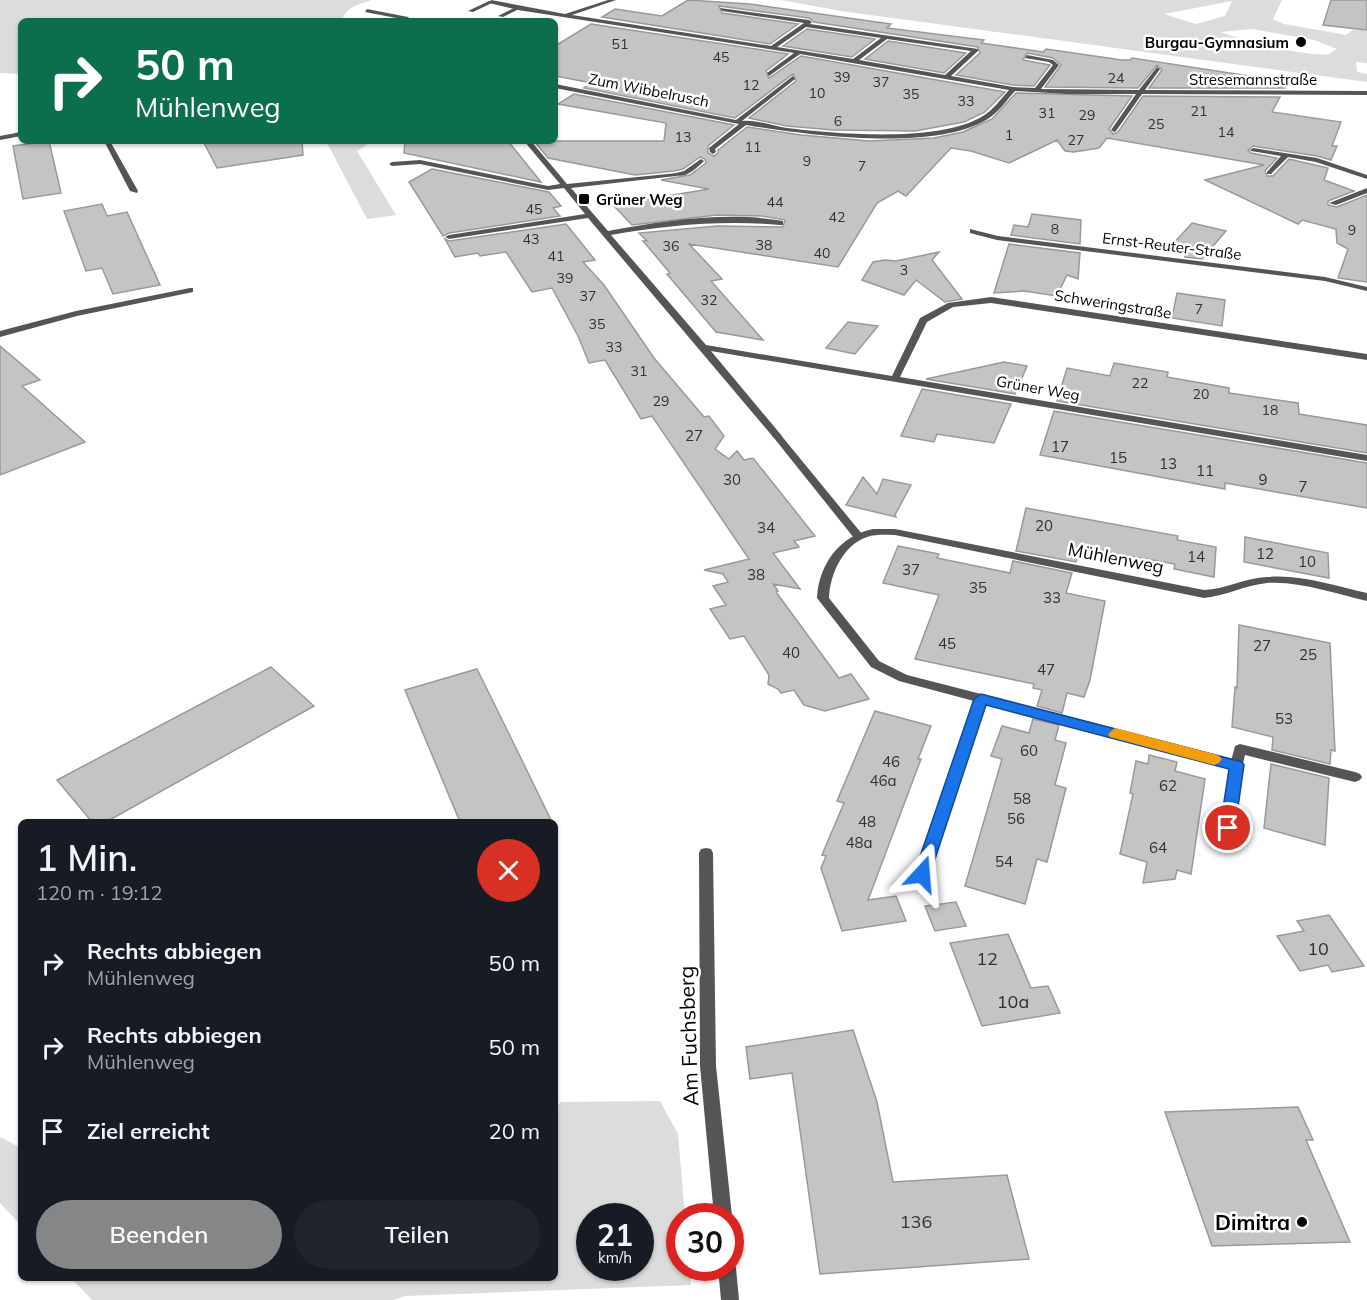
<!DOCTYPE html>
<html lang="de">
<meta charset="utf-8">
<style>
body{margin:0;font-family:Mulish,sans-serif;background:#20242c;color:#f1f3f6;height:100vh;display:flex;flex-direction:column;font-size:22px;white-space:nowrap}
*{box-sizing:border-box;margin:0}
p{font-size:20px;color:#9ea1a6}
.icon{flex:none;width:33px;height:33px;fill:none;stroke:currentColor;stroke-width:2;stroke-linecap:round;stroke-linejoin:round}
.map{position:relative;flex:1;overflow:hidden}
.details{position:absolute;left:18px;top:819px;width:540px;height:462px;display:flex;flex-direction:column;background:#171b24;border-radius:9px;box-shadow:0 2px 4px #0004}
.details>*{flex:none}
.top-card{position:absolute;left:18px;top:18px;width:540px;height:126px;border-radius:9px;box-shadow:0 2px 4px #0004;background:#0b6e4f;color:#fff;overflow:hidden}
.speed{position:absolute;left:576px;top:1203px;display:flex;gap:12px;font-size:30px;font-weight:700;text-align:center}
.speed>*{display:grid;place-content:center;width:78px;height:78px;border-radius:50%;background:#171b24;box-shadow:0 2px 4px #0004;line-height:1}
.speed small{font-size:15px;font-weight:400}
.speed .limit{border:9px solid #d22;background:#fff;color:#111}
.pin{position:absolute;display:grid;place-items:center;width:51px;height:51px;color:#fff;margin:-26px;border:3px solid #fff;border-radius:50%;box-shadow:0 2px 6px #0007}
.me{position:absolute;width:66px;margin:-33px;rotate:19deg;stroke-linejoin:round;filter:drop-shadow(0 0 4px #0008)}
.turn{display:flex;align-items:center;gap:21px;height:126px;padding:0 18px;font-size:27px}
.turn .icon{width:78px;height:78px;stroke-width:2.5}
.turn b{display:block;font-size:42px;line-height:51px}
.round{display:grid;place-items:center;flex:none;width:63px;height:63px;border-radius:32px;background:#20242c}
.head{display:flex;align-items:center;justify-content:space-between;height:102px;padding:0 18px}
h1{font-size:36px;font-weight:600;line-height:45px}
.cta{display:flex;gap:12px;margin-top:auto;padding:12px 18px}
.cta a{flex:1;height:69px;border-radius:36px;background:#858687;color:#fff;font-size:24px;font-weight:600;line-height:69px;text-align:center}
.cta a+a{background:#20242c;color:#f1f3f6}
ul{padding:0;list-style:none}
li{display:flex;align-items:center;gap:18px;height:84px;padding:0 18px}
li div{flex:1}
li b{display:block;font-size:22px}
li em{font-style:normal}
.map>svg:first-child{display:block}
.green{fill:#dcdcdc;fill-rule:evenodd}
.building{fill:#c4c4c4;stroke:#999;stroke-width:1.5}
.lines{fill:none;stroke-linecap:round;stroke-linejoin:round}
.lane{fill:#555;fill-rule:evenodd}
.street{fill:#555;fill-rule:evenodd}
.route{fill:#1a73e8;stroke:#114b97;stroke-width:1.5}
.slow{fill:#f59e0b}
.poi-dot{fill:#000;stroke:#fff;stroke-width:2}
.labels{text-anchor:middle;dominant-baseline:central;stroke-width:5;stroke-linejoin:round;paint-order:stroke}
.far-number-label{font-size:14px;fill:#313131}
.far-poi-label{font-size:15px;font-weight:bold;fill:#000;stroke:#fff;text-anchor:end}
.far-street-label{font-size:15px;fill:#000;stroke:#fff}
.number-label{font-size:15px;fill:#313131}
.street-label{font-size:18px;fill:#000;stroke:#fff}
.near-number-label{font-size:18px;fill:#313131}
.near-street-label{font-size:21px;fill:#000;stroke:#fff}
.near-poi-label{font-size:21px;font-weight:bold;fill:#000;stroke:#fff;text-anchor:end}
</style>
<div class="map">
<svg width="1367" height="1300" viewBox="0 0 1367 1300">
<rect width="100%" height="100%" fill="#fff"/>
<path class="green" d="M0 0H372C360 4 345 7 342 21H21V74L0 73Z
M781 0H1282L1273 19 1284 24 1346 35 1354 29 1367 31V63L1356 62 1357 72 1367 74V82L841 11ZM1232 1 1225 16 1196 24 1164 14ZM1252 29 1314 40 1337 49C1336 49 1329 54 1329 54 1309 58 1241 40 1221 32Z
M326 141H366L367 145 357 151 396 215 367 219Z
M660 1101 678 1134 685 1216H680V1268H690L691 1285 405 1296 394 1300H92L71 1278H555V1109L561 1102ZM590 1216H640V1268H590Z
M0 1137 21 1148V1225L0 1203Z"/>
<path class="building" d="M688 0 750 4 891 24 887 28 984 40 981 43 1043 52 1046 49 1122 60H1130L1132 58 1288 82 1285 88H1149L1162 70 1157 65 1138 88 1045 87 1061 65 1053 58 1027 53 1023 60 1050 65 1034 86 1013 85 956 75 980 53 978 47 814 22 809 18 719 6 722 13 798 24 770 44 602 17 615 9 662 16Z
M1331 0H1367V30L1323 25Z
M591 24 788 54 766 71 769 78 801 56 1005 92 985 112 964 122 915 131 833 130 787 126 749 118 796 81 793 74 735 118 584 88 592 83 555 76V46Z
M807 29 875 39 852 57 783 46Z
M888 41 966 53 944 73 865 59Z
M1016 93 1132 96 1109 129 1113 134 1118 132 1143 96 1280 97 1272 112 1341 122 1332 146H1337L1331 160 1317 156 1253 146 1248 150 1251 153 1277 158 1265 171 1267 176H1273L1289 159 1328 168 1324 180 1354 191 1328 201V205L1337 207 1367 195V282L1338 278 1348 249 1337 243 1336 229 1302 220 1298 224 1205 180 1264 165 1107 138 1099 148 1074 152 1065 151 1057 140 1009 163 971 151 951 148 906 196 898 191 877 203 838 267 689 244 722 279 711 281 763 340 716 332 667 274 670 273 643 241H647L639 233 717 226 783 227 785 220 762 216 717 215 632 225 613 205 709 189 661 180 690 175 706 163 705 159 700 157 683 169 674 171 635 175 548 158 534 141H664L666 123 558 104 574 94 734 125 708 146V153L714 156 718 153V150L747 127 801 135 869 141 934 138 963 132 992 119Z
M49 141 61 193 23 199 13 146Z
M203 141H302L303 155 217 168Z
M405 141H508L541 182 404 153Z
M432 169 549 192 561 206 553 208 560 216 449 233 443 236 409 182Z
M102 204 107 216 127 212 160 285 113 294 102 268 86 271 64 211Z
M1032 214 1081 220 1080 244 1011 235 1014 225 1028 227Z
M1192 223 1226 231 1202 259 1185 257V254L1173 251 1178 245 1173 244Z
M566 224 595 260 583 262 604 285 654 358 704 417 709 416 724 436 715 449 729 459 737 451 744 460 753 458 815 536 794 541 799 547 773 553 800 589 773 584 778 591 776 592 839 678 851 674 869 699 825 711 804 705 794 690 781 693 778 689 768 684 769 675 744 636 730 639 710 609 726 605 713 586 728 582 723 574 704 570 749 559 652 416 641 419 605 360 589 363 578 336 552 288 532 292 506 252 480 256 478 253 455 257 445 239 449 241Z
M1009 244 1080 253 1078 279 1067 275 1057 296 1024 291 994 293Z
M939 252 932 260 962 299 945 302 916 280 904 295 862 280 873 262 885 260 896 261Z
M1177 293 1225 300 1222 326 1172 318Z
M848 322 878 326 855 354 826 348Z
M0 346 40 380 22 386 85 442 0 475Z
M1004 362 1027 366 1015 394 926 379Z
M1114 363 1168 372 1167 377 1229 388V393L1298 403 1299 414 1367 425V453L1057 401 1067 368 1110 376Z
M922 389 1011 404 994 443 937 434 934 442 901 436Z
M1054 411 1367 463V508L1225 483V489L1040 455Z
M863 477 877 494 883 479 911 485 895 515 896 517 846 505Z
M1026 508 1178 536 1177 540 1216 547 1214 577 1174 569 1175 564 1080 547 1076 562 1016 551Z
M1245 537 1328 553 1329 578 1244 562Z
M898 546 939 554 937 558 1010 573 1013 561 1072 573 1066 593 1105 601 1090 680 1084 697 1067 693 1062 713 1037 706 1042 690 1033 688 1034 684 915 659 939 595 883 583Z
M1239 625 1330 643 1335 751 1331 750 1330 764 1272 750 1273 737 1232 727 1235 687 1237 688Z
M271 667 314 706 106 822H92L57 780Z
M477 669 513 742 552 822H460L405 690Z
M875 711 931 726 918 759H921L868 900 896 896 906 921 842 931 821 868 826 856 822 855 844 803 837 801Z
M1033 719 1059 725 1055 740 1066 743 1055 785 1066 788 1047 862 1037 859 1025 904 965 886 1002 759 991 756 1002 726 1029 733Z
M1149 755 1177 762 1175 771 1205 779 1191 874 1177 870 1175 879 1143 883 1147 862 1120 854 1133 794 1130 793 1136 761 1148 764Z
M1271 764 1329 778 1325 845 1264 828Z
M956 902 966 926 935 931 925 906Z
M1329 915 1364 966 1332 972 1328 965 1300 971 1277 936 1304 931 1297 921Z
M1008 934 1031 988 1048 986 1060 1013 982 1026 950 943Z
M853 1030 877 1102 893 1182 1007 1175 1029 1259 820 1274 792 1073 750 1079 746 1047Z
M1298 1107 1313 1140H1306L1350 1242 1212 1246 1165 1112Z"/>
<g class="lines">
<path class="lane" d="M489 1 494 2 473 12 468 11Z
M516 7 521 8 503 17 498 16Z
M367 9 408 17 412 21 365 12Z
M21 132V136L0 140V136Z
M104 141H110L138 191 137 193 130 191Z
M701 159 704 161 703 162C694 170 685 180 672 174L684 171Z
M190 288H193V292L77 316 0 337V331L76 311Z
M777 433 780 434 862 534 863 536 862 538H854L774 438 772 436Z
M1240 744 1355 772 1360 774 1362 777 1360 780 1355 782 1245 755 1242 768H1232L1230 765 1235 746Z"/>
<path class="street" d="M491 0 565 14 608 0H616L572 15 771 46 804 23 722 11 720 8 809 20 812 22 810 24 978 49V51L951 76 1013 87 1035 88 1053 65 1049 62 1025 58 1027 55 1053 60 1059 65 1041 89 1139 90 1157 67 1160 69 1145 90 1367 91V95L1142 94 1116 131 1114 132 1111 130 1136 94H1067L1015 91C1006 101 998 113 986 120 932 152 807 135 746 125L715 149 716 152 713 154 710 152 709 148 739 124 555 88V84L736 120 793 76 795 79 742 121C755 119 773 126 787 128 837 134 940 143 983 116 993 110 1001 99 1009 90L800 54 769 76 767 73 794 53 518 10 489 3ZM806 27 881 38 853 59 777 47ZM887 39 971 51 945 75 859 60Z
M524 141H531L567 184 678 173 680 174 676 176 571 188 608 231C664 221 726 211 783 221V225H780C723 220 668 225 611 235L706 345 892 376 920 318 948 303 991 297 1367 354V360L991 303 953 307 927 322 900 377 1367 455V461L711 351 782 436 777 439 774 438 588 218 449 239 445 237 449 235 585 214 564 188 548 190 420 164 392 166 389 164 392 162 420 160 548 186 560 184Z
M1253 148 1317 158 1367 175V179L1316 162 1288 157 1271 174H1267V172L1281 156 1251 151 1250 150Z
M1367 188V193L1336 205 1329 203Z
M970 229 998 236 1325 277 1367 287V291L1325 281 997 240 970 233Z
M873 529H895L1204 590C1226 589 1245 578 1267 577 1301 574 1335 586 1367 593V601C1335 594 1301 581 1267 583 1245 585 1226 596 1204 598L895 535C886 535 876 534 867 537 843 545 830 574 829 598L879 661 907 675 1237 760 1242 762 1244 765 1235 828 1233 832 1228 833 1223 832 1221 828 1230 768 986 704 929 874 927 878 922 880 917 878 915 874 974 701 899 681 871 667 817 598C819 563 840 536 873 529Z
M706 848 711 849 713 853 716 1066 732 1216 730 1219V1216H714L700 1066 699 853 701 849Z
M730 1260 734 1261 736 1268 739 1300H721L718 1268H730Z"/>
</g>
<path class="route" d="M981 694 1242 762 1244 765 1235 828 1233 832H1222L1220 828 1229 769 986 705 930 874 928 879 922 881 916 879 914 874 974 699Z"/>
<path class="slow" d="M1115 728 1214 754 1219 756 1222 759 1219 763 1214 765 1110 737 1108 734Z"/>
<g class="poi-dot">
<circle cx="1301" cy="42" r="6"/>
<rect x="578" y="193" width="12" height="12" rx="3"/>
<circle cx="1302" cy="1222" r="6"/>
</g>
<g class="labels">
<g class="far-number-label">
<text x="620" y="44">51</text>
<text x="721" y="57">45</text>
<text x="842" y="77">39</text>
<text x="1116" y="78">24</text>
<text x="881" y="82">37</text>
<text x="751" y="85">12</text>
<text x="817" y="93">10</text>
<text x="911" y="94">35</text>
<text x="966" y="101">33</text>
<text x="1199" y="111">21</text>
<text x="1047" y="113">31</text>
<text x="1087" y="115">29</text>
<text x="838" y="121">6</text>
<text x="1156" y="124">25</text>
<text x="1226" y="132">14</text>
<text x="1009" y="135">1</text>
<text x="683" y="137">13</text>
<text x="1076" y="140">27</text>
<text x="753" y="147">11</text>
<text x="807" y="161">9</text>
<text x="862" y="166">7</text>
<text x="775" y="202">44</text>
<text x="534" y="209">45</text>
<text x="837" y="217">42</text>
<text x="1055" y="229">8</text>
<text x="1352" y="230">9</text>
<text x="531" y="239">43</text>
<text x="764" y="245">38</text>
<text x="671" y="246">36</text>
<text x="822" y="253">40</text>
<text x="556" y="256">41</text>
<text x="904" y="270">3</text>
<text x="565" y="278">39</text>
<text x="588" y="296">37</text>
<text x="709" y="300">32</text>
<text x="1199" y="309">7</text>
<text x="597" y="324">35</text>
<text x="614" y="347">33</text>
<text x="639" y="371">31</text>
<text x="1140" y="383">22</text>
<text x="1201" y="394">20</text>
<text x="661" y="401">29</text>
<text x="1270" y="410">18</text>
</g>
<g class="far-poi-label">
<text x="1289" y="42">Burgau-Gymnasium</text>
<text x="596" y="199" text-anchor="start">Grüner Weg</text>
</g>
<g class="far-street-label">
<text x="1253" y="79">Stresemannstraße</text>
<text transform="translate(649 90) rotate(11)">Zum Wibbelrusch</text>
<text transform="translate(1172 246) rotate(7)">Ernst-Reuter-Straße</text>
<text transform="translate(1113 304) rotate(9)">Schweringstraße</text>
<text transform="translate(1038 388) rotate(10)">Grüner Weg</text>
</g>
<g class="number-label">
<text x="694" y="435">27</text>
<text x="1060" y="446">17</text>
<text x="1118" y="457">15</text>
<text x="1168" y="463">13</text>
<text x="1205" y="470">11</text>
<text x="732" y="479">30</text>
<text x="1263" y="479">9</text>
<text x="1303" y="486">7</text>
<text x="1044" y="525">20</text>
<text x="766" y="527">34</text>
<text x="1265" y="553">12</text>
<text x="1196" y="556">14</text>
<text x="1307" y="561">10</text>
<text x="911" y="569">37</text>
<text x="756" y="574">38</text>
<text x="978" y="587">35</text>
<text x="1052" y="597">33</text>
<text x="947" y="643">45</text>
<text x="1262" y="645">27</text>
<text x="791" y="652">40</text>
<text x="1308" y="654">25</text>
<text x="1046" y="669">47</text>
<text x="1284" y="718">53</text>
<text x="1029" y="750">60</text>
<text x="891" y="761">46</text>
<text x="883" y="780">46a</text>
<text x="1168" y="785">62</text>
<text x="1022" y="798">58</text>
<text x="1016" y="818">56</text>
<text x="867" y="821">48</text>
<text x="859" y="842">48a</text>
<text x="1158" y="847">64</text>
<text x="1004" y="861">54</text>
</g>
<g class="street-label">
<text transform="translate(1116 558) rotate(11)">Mühlenweg</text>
</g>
<g class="near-number-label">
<text x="1318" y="948">10</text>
<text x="987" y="958">12</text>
<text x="1013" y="1001">10a</text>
<text x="916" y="1221">136</text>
</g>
<g class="near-street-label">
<text transform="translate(688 1036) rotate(-92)">Am Fuchsberg</text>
</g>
<g class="near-poi-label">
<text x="1290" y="1222">Dimitra</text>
</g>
</g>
</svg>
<div class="speed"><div>21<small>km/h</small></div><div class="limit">30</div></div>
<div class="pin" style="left:1228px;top:828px;background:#d93025"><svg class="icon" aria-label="arrive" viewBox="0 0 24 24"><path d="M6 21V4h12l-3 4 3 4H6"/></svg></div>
<svg class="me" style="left:922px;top:874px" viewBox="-20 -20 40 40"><path d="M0-17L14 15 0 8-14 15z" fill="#1a73e8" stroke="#fff" stroke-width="4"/></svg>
<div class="top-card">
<div class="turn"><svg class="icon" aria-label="right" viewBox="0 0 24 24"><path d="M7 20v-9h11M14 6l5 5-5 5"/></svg><div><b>50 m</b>Mühlenweg</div></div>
</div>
<section class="details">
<div class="head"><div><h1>1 Min.</h1><p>120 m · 19:12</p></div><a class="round" style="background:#d93025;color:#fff"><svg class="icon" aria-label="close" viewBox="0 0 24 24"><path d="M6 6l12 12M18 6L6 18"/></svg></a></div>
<ul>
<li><svg class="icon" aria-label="right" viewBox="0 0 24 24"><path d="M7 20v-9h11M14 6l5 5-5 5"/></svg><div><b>Rechts abbiegen</b><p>Mühlenweg</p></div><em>50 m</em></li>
<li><svg class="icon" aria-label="right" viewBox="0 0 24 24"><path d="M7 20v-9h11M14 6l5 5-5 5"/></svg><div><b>Rechts abbiegen</b><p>Mühlenweg</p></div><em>50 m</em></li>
<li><svg class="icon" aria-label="arrive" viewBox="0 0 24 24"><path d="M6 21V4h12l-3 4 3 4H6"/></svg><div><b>Ziel erreicht</b></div><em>20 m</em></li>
</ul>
<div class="cta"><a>Beenden</a><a>Teilen</a></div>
</section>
</div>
